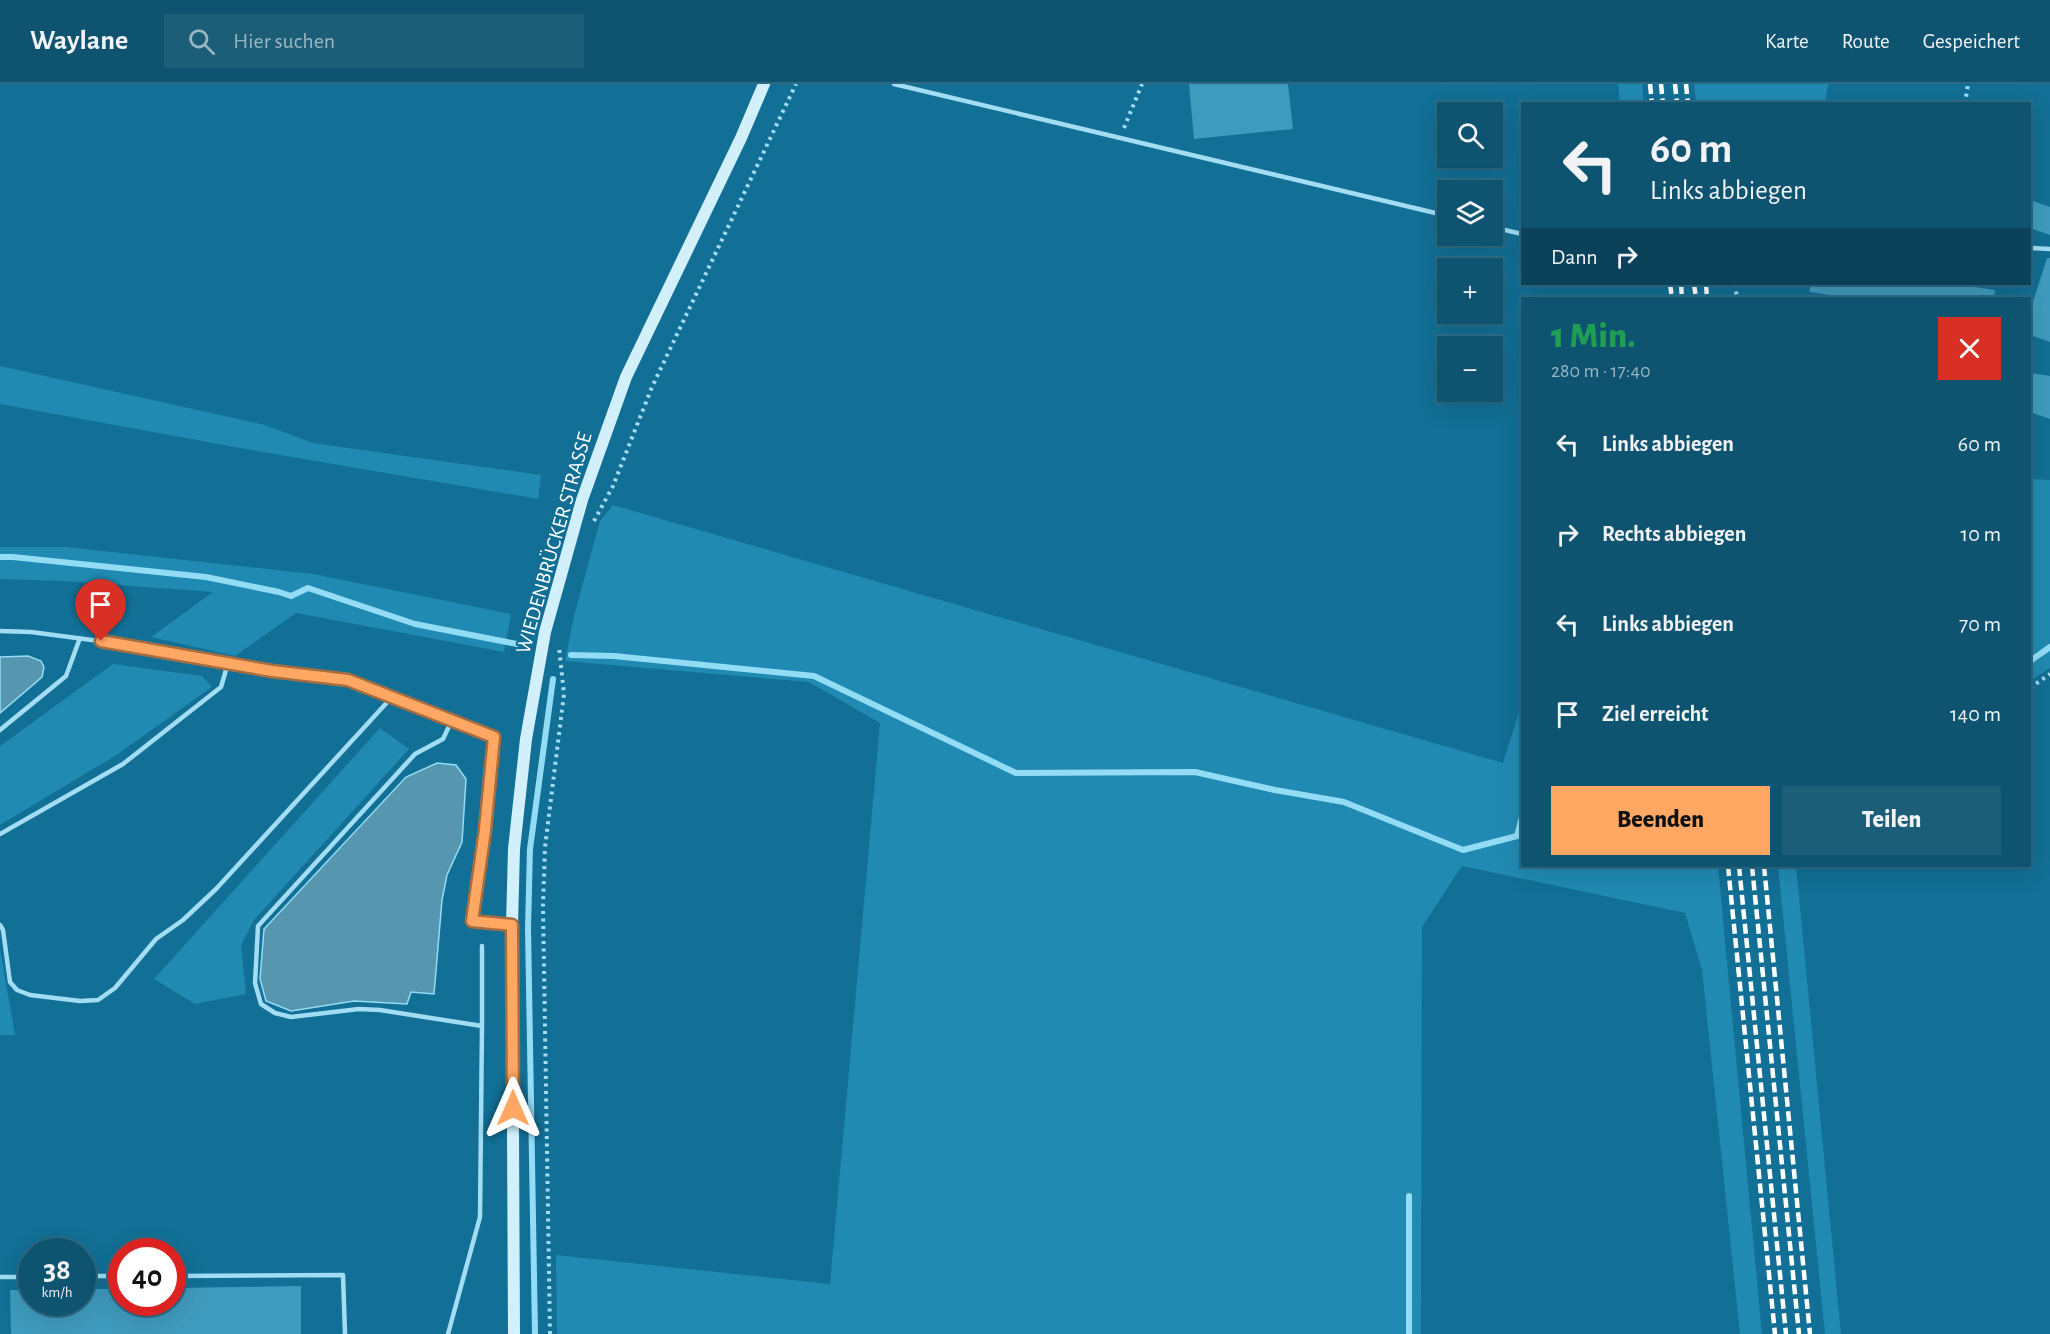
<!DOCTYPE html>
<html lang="de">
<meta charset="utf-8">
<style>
body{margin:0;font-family:"Alegreya Sans",sans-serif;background:#1c5d78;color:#f1f3f6;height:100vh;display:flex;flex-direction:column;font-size:22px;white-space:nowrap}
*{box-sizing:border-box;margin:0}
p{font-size:20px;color:#9bb6c3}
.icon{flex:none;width:33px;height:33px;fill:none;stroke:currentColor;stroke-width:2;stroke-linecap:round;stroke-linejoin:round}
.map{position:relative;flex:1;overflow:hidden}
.details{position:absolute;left:1521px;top:213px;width:510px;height:570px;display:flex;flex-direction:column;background:#0e5370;border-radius:0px;box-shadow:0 6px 24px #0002,0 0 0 2px #2e6983}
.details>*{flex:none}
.banner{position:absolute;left:1521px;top:18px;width:510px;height:183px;border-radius:0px;box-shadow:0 6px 24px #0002,0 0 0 2px #2e6983;background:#0e5370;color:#f1f3f6;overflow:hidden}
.tools{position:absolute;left:1437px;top:18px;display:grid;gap:12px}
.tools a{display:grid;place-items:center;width:66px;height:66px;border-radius:0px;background:#0e5370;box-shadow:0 6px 24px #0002,0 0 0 2px #2e6983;font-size:30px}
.speed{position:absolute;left:18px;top:1154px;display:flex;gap:12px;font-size:30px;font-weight:700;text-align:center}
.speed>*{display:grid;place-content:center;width:78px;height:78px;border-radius:50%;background:#0e5370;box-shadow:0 6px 24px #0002,0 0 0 2px #2e6983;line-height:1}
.speed small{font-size:15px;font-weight:400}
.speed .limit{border:9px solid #d22;background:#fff;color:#111}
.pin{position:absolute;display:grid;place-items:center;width:51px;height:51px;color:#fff;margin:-62px -26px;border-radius:50% 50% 50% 0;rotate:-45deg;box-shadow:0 0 6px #0007}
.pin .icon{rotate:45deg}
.me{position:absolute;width:66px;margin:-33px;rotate:0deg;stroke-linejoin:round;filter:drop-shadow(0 0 4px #0008)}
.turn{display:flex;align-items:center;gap:21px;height:126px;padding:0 30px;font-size:27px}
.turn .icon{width:78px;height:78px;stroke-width:2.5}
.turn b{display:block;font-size:42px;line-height:51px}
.then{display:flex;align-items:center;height:57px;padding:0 30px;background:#0003;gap:12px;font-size:22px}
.round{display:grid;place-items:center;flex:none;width:63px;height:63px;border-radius:0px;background:#1c5d78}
.head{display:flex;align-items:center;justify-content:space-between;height:102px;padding:0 30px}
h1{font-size:36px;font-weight:800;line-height:45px;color:#1e9e55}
.cta{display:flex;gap:12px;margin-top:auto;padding:12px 30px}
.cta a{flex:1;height:69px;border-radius:0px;background:#ffa763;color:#111;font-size:24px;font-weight:800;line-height:69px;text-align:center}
.cta a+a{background:#1c5d78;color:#f1f3f6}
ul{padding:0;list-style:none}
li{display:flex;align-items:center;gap:18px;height:90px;padding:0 30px}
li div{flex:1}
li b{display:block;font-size:22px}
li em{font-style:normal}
header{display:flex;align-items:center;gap:36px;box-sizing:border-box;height:84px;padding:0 30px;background:#0e5370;border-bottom:2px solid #2e6983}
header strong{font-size:28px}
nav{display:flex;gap:33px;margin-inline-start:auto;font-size:21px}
.search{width:420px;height:54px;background:#1c5d78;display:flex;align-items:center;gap:15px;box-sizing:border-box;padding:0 21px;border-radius:0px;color:#9bb6c3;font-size:22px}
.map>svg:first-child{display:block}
.green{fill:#218ab2}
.water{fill:#5696af;stroke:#93dcf6;stroke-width:1.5}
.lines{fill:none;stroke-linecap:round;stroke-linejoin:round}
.stream{stroke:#93dcf6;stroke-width:6}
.building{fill:#3f9bbe}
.path{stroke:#a2ddf3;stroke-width:4;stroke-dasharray:3 4.5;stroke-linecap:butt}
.lane{stroke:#a2ddf3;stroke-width:4.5}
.secondary{stroke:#d1f0fc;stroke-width:12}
.rail{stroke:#fff;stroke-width:4.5;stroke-dasharray:10 4.5;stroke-linecap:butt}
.route-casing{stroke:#a66d40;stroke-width:15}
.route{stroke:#ffa763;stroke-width:10}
.labels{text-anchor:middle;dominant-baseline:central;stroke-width:4.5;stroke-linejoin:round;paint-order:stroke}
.street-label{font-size:21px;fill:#fff;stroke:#126f95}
</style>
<header>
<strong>Waylane</strong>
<div class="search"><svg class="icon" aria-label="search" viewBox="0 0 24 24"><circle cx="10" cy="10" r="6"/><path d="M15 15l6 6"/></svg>Hier suchen</div>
<nav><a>Karte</a><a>Route</a><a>Gespeichert</a></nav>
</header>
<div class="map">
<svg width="2050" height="1250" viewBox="0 0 2050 1250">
<rect width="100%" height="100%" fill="#126f95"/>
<path class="green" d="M1618 0H1642L1644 19H1620Z
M1694 0H1828L1825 20 1696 19Z
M0 282 265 341 313 359 541 391 538 415 240 364 0 320Z
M2030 395 2050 396V584L2030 597Z
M613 421 1503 679 1522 619V782H1718L1762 1250H1740L1702 886 1685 829 1462 782 1422 843 1421 1250H557L556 1171 830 1200 880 639 809 598 565 577 574 532 600 437Z
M0 463H66L313 490 511 530 504 568 296 529 235 572 151 553 213 508 64 497 0 495Z
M113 580 202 592 212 603 115 672 0 741V662Z
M380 644 409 665 254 836 241 861 246 910 195 920 154 895Z
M1778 782H1796L1841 1250H1825Z
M0 865 15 951H0Z"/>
<path class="water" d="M28 572 41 577 44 583 42 593 0 629V573Z
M437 679 456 681 466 695 462 758 447 791 442 816 434 910 411 908 407 920 354 917 291 927 266 917 260 895 264 845 406 693Z"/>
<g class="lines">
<path class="stream" d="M0 473H13L206 493 279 508 291 512 308 504 415 540 517 560
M571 571 614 572 814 592 1016 689 1195 688 1275 706 1344 718 1463 766 1517 752 1522 733
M2030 577 2050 563
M1409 1112V1250
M535 1250 528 844 530 765 553 595"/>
</g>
<path class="building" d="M1189 0H1288L1293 45 1194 55Z
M2030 116 2050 123V151L2030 144Z
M2047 174H2050V258L2030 251V227Z
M1810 200H1954L1995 206 1994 214H1850L1810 208Z
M2030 289 2050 292V335L2030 328Z
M301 1202V1250H11L10 1206H32V1218H82V1205H122V1218H172V1204Z"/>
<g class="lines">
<path class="path" d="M1965 20 1968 0
M1124 44 1142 0
M1735 200 1737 214
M594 437 613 402 652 303 796 0
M2030 604 2050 590
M550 1250 543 822 545 763 564 610 559 563"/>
<path class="lane" d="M894 0 1448 132
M1492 143 1522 150
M2030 164 2050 165
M0 547 31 548 122 560 272 587 348 596 494 653 485 746 472 837 509 841
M452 636 443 655 415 670 258 842 255 899 261 920 275 929 291 933 359 925 380 926 482 942V862
M0 646 66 592 80 554
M0 750 123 680 221 603 228 579
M0 841 3 846 10 898 17 906 30 911 80 917 98 916 115 904 156 855 183 836 216 805 392 613
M82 1192H122
M172 1192 343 1191 345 1250
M0 1193H32
M448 1250 480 1133 482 942"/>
<path class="secondary" d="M514 1250 512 841 514 765 526 655 545 548 582 416 626 293 741 54 764 0"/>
<path class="rail" d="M1650 0 1652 20
M1661 0 1663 20
M1675 0 1677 20
M1686 0 1688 20
M1670 200 1672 214
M1681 200 1682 214
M1694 200 1696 214
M1706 200 1707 214
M1728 782 1775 1250
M1739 782 1786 1250
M1752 782 1799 1250
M1764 782 1810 1250"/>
</g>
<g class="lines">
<defs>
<path id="route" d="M101 557 272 587 348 596 494 653 485 746 472 837 512 841 513 1024"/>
</defs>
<use href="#route" class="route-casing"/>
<use href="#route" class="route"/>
</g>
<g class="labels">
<g class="street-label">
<text transform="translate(554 459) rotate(-74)">WIEDENBRÜCKER STRASSE</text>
</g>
</g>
</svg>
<div class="tools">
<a><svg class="icon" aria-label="search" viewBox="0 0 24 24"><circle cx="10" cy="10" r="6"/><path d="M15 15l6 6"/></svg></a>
<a><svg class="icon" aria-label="layers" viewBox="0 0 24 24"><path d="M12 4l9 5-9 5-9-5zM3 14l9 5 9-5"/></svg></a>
<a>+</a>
<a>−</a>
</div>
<div class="speed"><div>38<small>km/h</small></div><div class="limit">40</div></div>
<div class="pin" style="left:101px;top:557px;background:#d93025"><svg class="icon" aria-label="arrive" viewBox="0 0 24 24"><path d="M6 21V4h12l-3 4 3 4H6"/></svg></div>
<svg class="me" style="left:513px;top:1024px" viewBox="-20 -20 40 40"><path d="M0-17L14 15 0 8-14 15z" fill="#ffa763" stroke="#fff" stroke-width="4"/></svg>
<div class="banner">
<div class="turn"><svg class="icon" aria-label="left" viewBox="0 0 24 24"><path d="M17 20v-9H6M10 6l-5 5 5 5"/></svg><div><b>60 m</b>Links abbiegen</div></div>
<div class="then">Dann<svg class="icon" aria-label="right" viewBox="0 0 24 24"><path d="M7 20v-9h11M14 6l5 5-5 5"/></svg></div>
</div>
<section class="details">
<div class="head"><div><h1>1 Min.</h1><p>280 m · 17:40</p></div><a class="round" style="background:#d93025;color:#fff"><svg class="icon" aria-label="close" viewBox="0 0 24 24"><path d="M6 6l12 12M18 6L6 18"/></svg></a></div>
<ul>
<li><svg class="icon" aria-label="left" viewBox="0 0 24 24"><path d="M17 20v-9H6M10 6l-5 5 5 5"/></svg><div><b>Links abbiegen</b></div><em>60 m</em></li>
<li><svg class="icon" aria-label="right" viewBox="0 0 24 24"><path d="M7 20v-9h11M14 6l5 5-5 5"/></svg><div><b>Rechts abbiegen</b></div><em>10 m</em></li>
<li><svg class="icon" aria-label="left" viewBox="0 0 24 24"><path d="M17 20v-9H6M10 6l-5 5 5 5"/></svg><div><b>Links abbiegen</b></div><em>70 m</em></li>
<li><svg class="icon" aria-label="arrive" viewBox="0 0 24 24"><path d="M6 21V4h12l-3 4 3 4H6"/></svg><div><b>Ziel erreicht</b></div><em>140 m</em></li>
</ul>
<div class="cta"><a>Beenden</a><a>Teilen</a></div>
</section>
</div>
